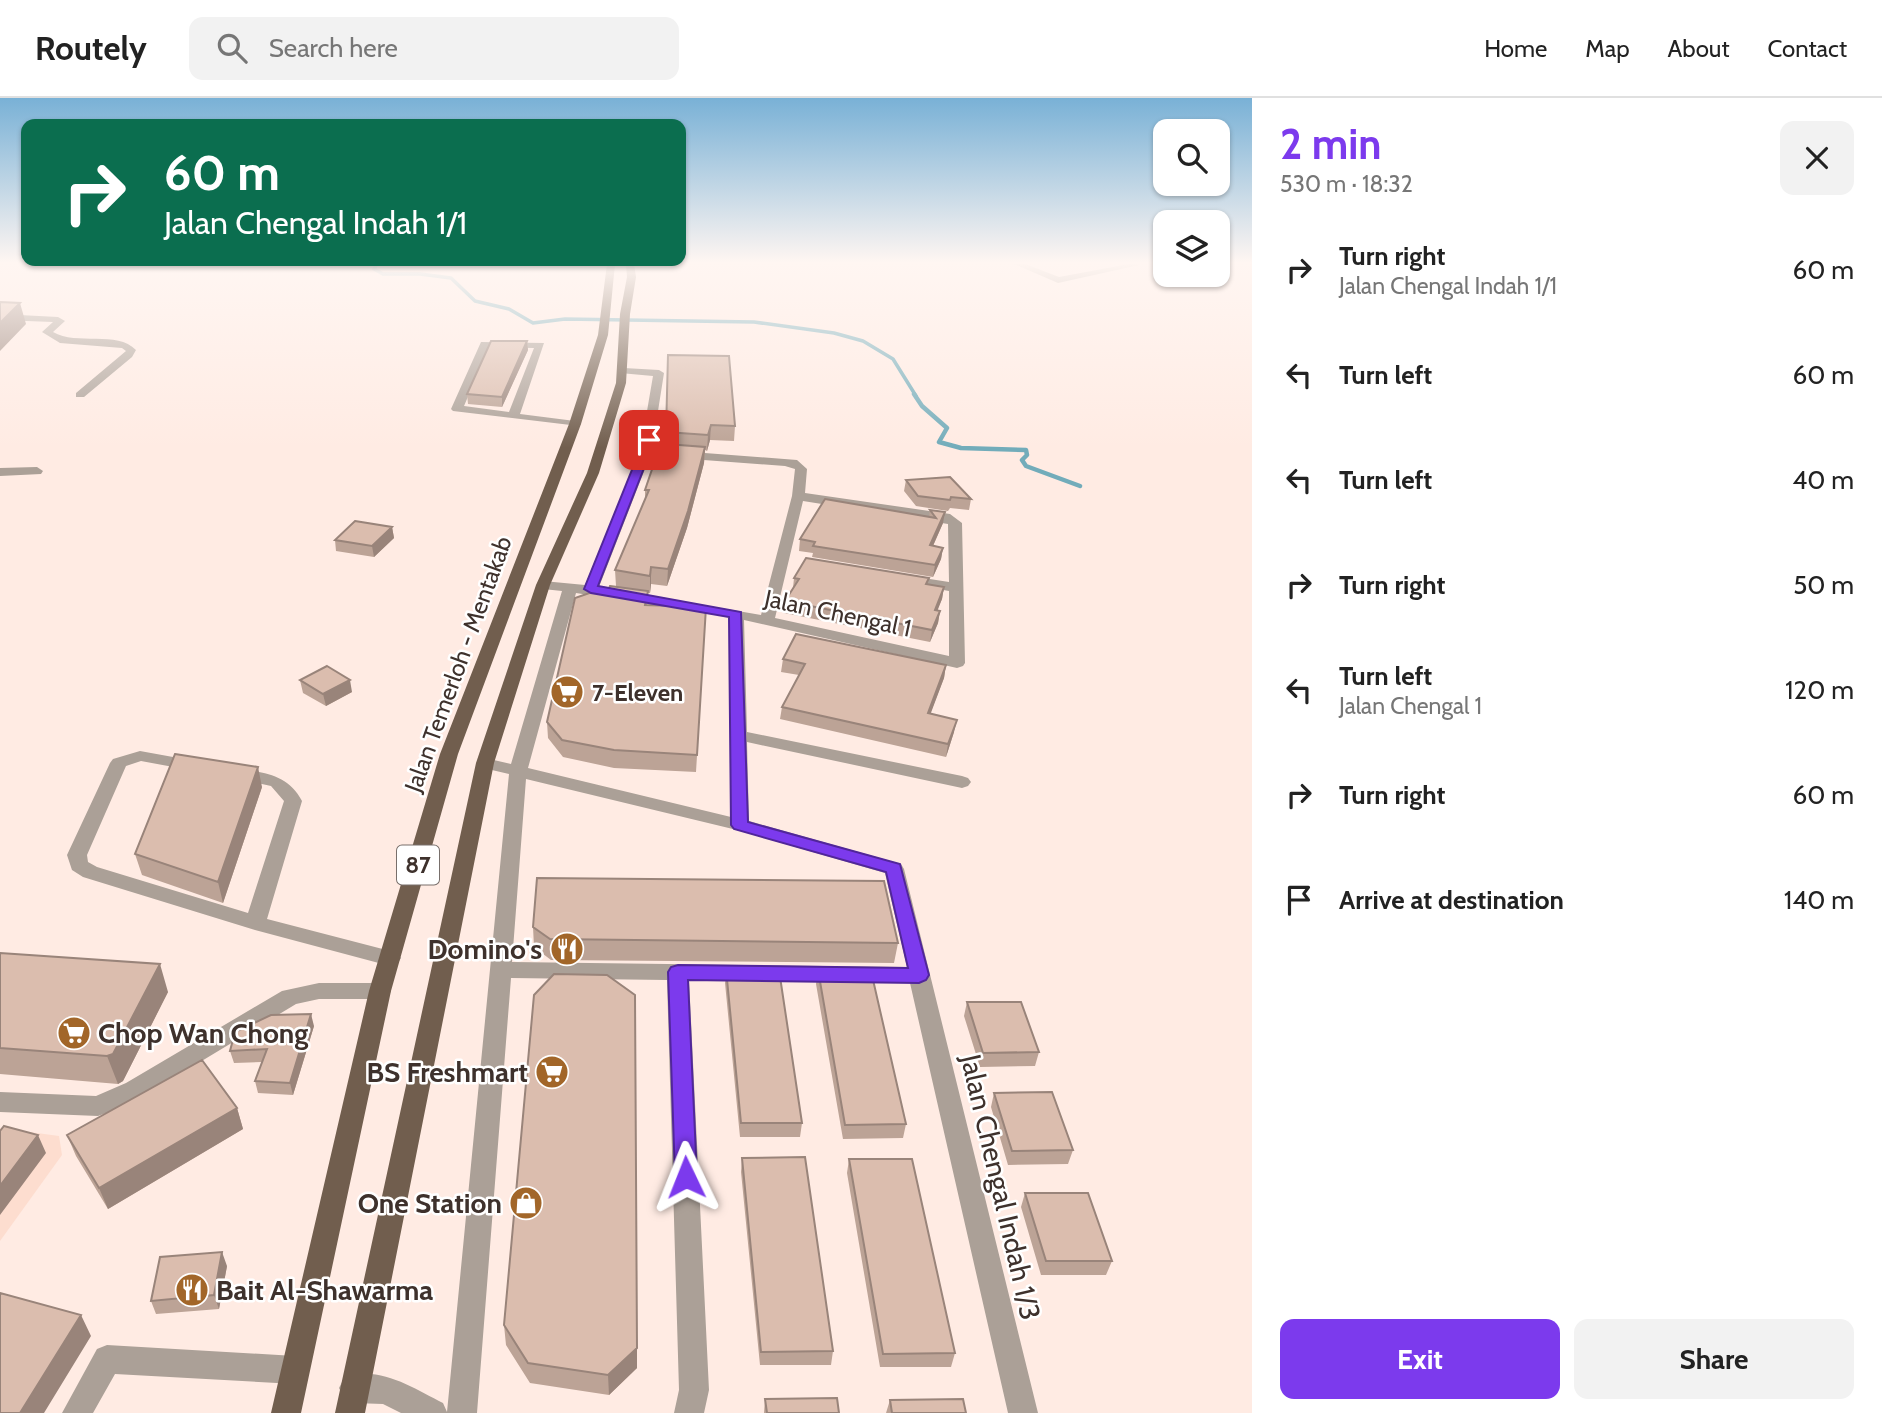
<!DOCTYPE html>
<meta charset="utf-8">
<style>
body{margin:0;font-family:Cabin,sans-serif;background:#f2f2f2;color:#222;height:100vh;display:flex;flex-direction:column;font-size:26px;white-space:nowrap}
*{box-sizing:border-box;margin:0}
p{font-size:23px;color:#767676}
.icon{flex:none;width:38px;height:38px;fill:none;stroke:currentColor;stroke-width:2;stroke-linecap:round;stroke-linejoin:round}
.map{position:relative;flex:1;overflow:hidden}
.panel{display:flex;flex-direction:column;background:#fff;width:630px}
.panel>*{flex:none}
.hud{position:absolute;left:21px;top:21px;width:665px;height:147px;border-radius:14px;box-shadow:0 2px 5px #0004;background:#0b6e4f;color:#fff;overflow:hidden}
.controls{position:absolute;left:1153px;top:21px;display:grid;gap:14px}
.controls a{display:grid;place-items:center;width:77px;height:77px;border-radius:14px;background:#fff;box-shadow:0 2px 5px #0004;font-size:35px}
.pin{position:absolute;display:grid;place-items:center;width:60px;height:60px;color:#fff;margin:-30px;border-radius:14px;box-shadow:0 4px 10px #0006}
.me{position:absolute;width:77px;margin:-38px;rotate:358deg;stroke-linejoin:round;filter:drop-shadow(0 0 5px #0008)}
.turn{display:flex;align-items:center;gap:24px;height:147px;padding:0 28px;font-size:32px}
.turn .icon{width:91px;height:91px;stroke-width:2.5}
.turn b{display:block;font-size:49px;line-height:60px}
.round{display:grid;place-items:center;flex:none;width:74px;height:74px;border-radius:14px;background:#f2f2f2}
.head{display:flex;align-items:center;justify-content:space-between;height:119px;padding:0 28px}
h1{font-size:42px;font-weight:800;line-height:52px;color:#7c3aed}
.button{display:flex;gap:14px;margin-top:auto;padding:14px 28px}
.button a{flex:1;height:80px;border-radius:14px;background:#7c3aed;color:#fff;font-size:28px;font-weight:800;line-height:80px;text-align:center}
.button a+a{background:#f2f2f2;color:#222}
ul{padding:0;list-style:none}
li{display:flex;align-items:center;gap:21px;height:105px;padding:0 28px}
li div{flex:1}
li b{display:block;font-size:26px}
li em{font-style:normal}
header{display:flex;align-items:center;gap:42px;box-sizing:border-box;height:98px;padding:0 35px;background:#fff;border-bottom:2px solid #e0e0e0}
header strong{font-size:33px}
nav{display:flex;gap:38px;margin-inline-start:auto;font-size:24px}
.search{width:490px;height:63px;background:#f2f2f2;display:flex;align-items:center;gap:18px;box-sizing:border-box;padding:0 24px;border-radius:14px;color:#767676;font-size:26px}
main{display:flex;flex:1;min-height:0}
.map>svg:first-child{display:block}
.built{fill:#fdddcf}
.lines{fill:none;stroke-linecap:round;stroke-linejoin:round}
.stream-far1{stroke:#72acba;stroke-width:3.5}
.stream{stroke:#72acba;stroke-width:4.5}
.minor{fill:#aba097;fill-rule:evenodd}
.primary{fill:#715e4e;fill-rule:evenodd}
.wall{fill:#bca396}
.shaded-wall{fill:#99847a}
.building{fill:#dbbdae;stroke:#99847a;stroke-width:2}
.route{fill:#7c3aed;stroke:#51269a;stroke-width:2}
.labels{text-anchor:middle;dominant-baseline:central;stroke-width:5;stroke-linejoin:round;paint-order:stroke}
.shield{fill:#fff;stroke:#786f6b;stroke-width:2}
.shield-label{font-size:23px;font-weight:bold;fill:#3e312c}
.street-label{font-size:24px;fill:#3e312c;stroke:#fff}
.poi-label{font-size:24px;font-weight:bold;fill:#3e312c;stroke:#fff;text-anchor:start}
.near-poi-label{font-size:28px;font-weight:bold;fill:#3e312c;stroke:#fff;text-anchor:end}
.near-street-label{font-size:28px;fill:#3e312c;stroke:#fff}
</style>
<header>
<strong>Routely</strong>
<div class="search"><svg class="icon" aria-label="search" viewBox="0 0 24 24"><circle cx="10" cy="10" r="6"/><path d="M15 15l6 6"/></svg>Search here</div>
<nav><a>Home</a><a>Map</a><a>About</a><a>Contact</a></nav>
</header>
<main>
<div class="map">
<svg width="1252" height="1315" viewBox="0 0 1252 1315">
<rect width="100%" height="100%" fill="#ffebe3"/>
<path class="built" d="M0 1030 59 1038 62 1057 0 1143Z"/>
<g class="lines">
<path class="stream-far1" d="M377 166 374 171 383 176H420L451 180 475 203 509 211 533 225 565 221 754 224 834 235 863 243 893 261 916 298"/>
<path class="stream" d="M914 296 922 308 947 330 939 344 961 350 1026 352 1027 357 1022 362 1026 368 1080 388"/>
<path class="minor" d="M1014 166H1025L1059 179 1129 166 1139 167 1058 185Z
M0 216 58 219 65 223 53 234C77 248 117 232 136 252L132 259 84 299H76V295L126 253 122 250 60 245 42 234 53 224 0 222Z
M481 244 544 245 520 316 575 323 581 326 579 328 453 313 451 311ZM489 249 534 250 509 314 464 308Z
M624 270 659 272 664 275 652 351 797 362 807 371 805 395 950 416 962 425 965 565 963 568 957 570 744 522 747 634 962 678 968 680 971 684 968 688 962 690 747 644 749 723 901 766 904 771 1038 1315H1008L910 885 689 882 709 1292 704 1315H674L679 1292 667 882 511 880 477 1315H401L383 1306 354 1305 344 1300 339 1290 344 1280C378 1266 413 1290 443 1305L447 1314 509 676 479 669 476 665 485 660 511 666 562 493 543 491 536 487 543 483 585 487 640 354 653 278 620 275 619 273ZM650 358 785 368 795 371 792 398 761 517 599 489ZM803 403 948 426 949 484 904 477 897 481 904 485 949 493V558L775 520ZM576 495 729 519 731 719 528 670ZM526 681 737 732 885 775 907 869 512 864Z
M37 369 43 373 41 376 0 378V370Z
M140 653 195 663 204 668 195 673 141 663 126 668 87 757 88 764 97 769 248 815 284 703 271 688 231 679 228 675 237 670C265 675 288 676 302 703L267 821 398 855 401 860 398 865 390 868 255 832 83 779 72 772 67 757 110 665 113 661Z
M319 885H380L388 887 391 893 388 899 380 901H319L296 906 142 999 106 1015 98 1018 0 1014V994L96 998 126 985 282 893Z
M107 1247 295 1258 305 1262 309 1272 305 1282 295 1286 115 1276 93 1315H62L97 1251Z"/>
<path class="primary" d="M607 166H615L608 237 581 326 458 656 391 893 301 1315H271L369 893 440 656 569 326 598 237Z
M626 166H634L636 179 630 216 626 285 599 375 550 487 494 665 365 1315H335L476 665 536 487 587 375 616 285 620 216 627 179Z"/>
</g>
<path class="wall" d="M527 243 528 252 502 309 468 306 467 296Z
M668 257 735 328 734 343 710 342 707 353 705 352 704 365 687 430 667 488 651 486 650 495H648L647 507 706 509 696 674 614 670 563 659 548 640 547 624 608 493 616 488 615 472 645 402V392L665 349Z
M906 382 971 401 969 412 950 410 948 413 916 408 904 393Z
M930 412 943 425 933 448 943 450 941 461 933 479 812 459 813 455 799 453 800 441 929 419Z
M392 429 394 440 374 459 336 453 335 442Z
M794 480 928 486 944 489 942 501 937 512 940 513 938 525 930 544 784 515 785 503 793 490Z
M783 561 946 567 944 580 930 616 954 634 946 659 780 621 782 609 799 577 781 574Z
M300 582 352 594 326 608 303 595Z
M262 689 223 805 142 777 135 756Z
M533 829 898 845 894 865 551 862 534 849Z
M0 855 168 894 123 983 118 986 0 976Z
M726 871 802 1025 800 1039H740L725 885Z
M818 872 906 1026 903 1040 843 1041 816 886Z
M967 904 1039 954 1035 968 980 969 964 918Z
M314 928 293 997 258 995 255 983 262 964 234 965 230 953Z
M994 995 1073 1052 1068 1066 1008 1067 991 1009Z
M237 1010 243 1031 108 1111 76 1058 67 1037Z
M742 1060 833 1253 831 1267H760L741 1074Z
M849 1061 955 1255 951 1269H880L847 1075Z
M1025 1095 1112 1163 1106 1177H1041L1021 1109Z
M227 1168 219 1211 156 1216 151 1203Z
M504 1227 637 1250V1270L609 1297 530 1285 506 1247Z
M765 1301 839 1315H764Z
M890 1302 966 1315H886Z"/>
<path class="shaded-wall" d="M20 205 26 226 0 253V225Z
M527 243 528 252 502 309V299Z
M711 327 710 342 707 353 708 337Z
M705 349 704 365 687 430 667 488 668 471Z
M945 414 943 425 928 459 930 447Z
M392 429 394 440 374 459 372 448Z
M943 450 941 461 933 479 935 467Z
M651 469V486L650 495V478Z
M944 489 942 501 933 524 935 512Z
M940 513 938 525 930 544 932 532Z
M946 567 944 580 926 628 928 615Z
M350 582 352 594 326 608 323 596Z
M957 622 954 634 946 659 948 646Z
M258 669 262 689 223 805 218 784Z
M160 866 168 894 123 983 118 986 107 958Z
M311 916 314 928 293 997 290 985Z
M237 1010 243 1031 108 1111 99 1090Z
M38 1037 46 1055 0 1117V1088Z
M222 1154 227 1168 219 1211 214 1197Z
M81 1217 91 1238 44 1315H20Z
M637 1250V1270L609 1297 608 1277Z"/>
<path class="building" d="M0 204 20 205 0 225Z
M491 243H527L502 299 467 296Z
M668 257 729 258 735 328 711 327 708 337 666 334Z
M666 346 705 349 688 413 668 471 651 469 650 478 615 472 649 392H645L660 348 665 349Z
M950 379 971 401 951 399 950 402 918 398 906 382Z
M825 401 936 420 930 412 945 414 930 447 943 450 935 467 813 448 815 444 800 441Z
M355 423 392 429 372 448 335 442Z
M806 460 929 480 926 486 944 489 935 512 940 513 932 532 785 503 799 481 794 480Z
M610 488 648 493 645 507 706 509 697 657 614 652 562 642 547 624 575 500 598 492 608 493Z
M796 536 946 567 928 615 957 622 948 646 782 609 805 566 783 561Z
M327 568 350 582 323 596 300 582Z
M175 656 258 669 218 784 135 756Z
M537 780 884 783 898 845 550 841 533 829Z
M0 855 160 866 113 956 107 958 0 950Z
M726 871 779 872 802 1025H741Z
M818 872 871 873 906 1026 845 1027Z
M554 876 607 877 635 897 637 1250 608 1277 528 1265 504 1227 534 897Z
M967 904H1021L1039 954 983 955Z
M311 916 290 985 255 983 267 951 230 953 235 934 271 917Z
M202 962 237 1010 99 1090 67 1037Z
M1052 994 1073 1052 1012 1053 994 995Z
M4 1028 38 1037 0 1088V1033Z
M805 1059 833 1253 761 1254 742 1060Z
M849 1061H912L955 1255 883 1256Z
M1025 1095H1088L1112 1163H1046Z
M222 1154 214 1197 151 1203 160 1159Z
M0 1195 81 1217 20 1315H0Z
M837 1300 839 1315H767L765 1301Z
M963 1301 966 1315H892L890 1302Z"/>
<linearGradient id="sky" x2="0" y2="1"><stop stop-color="#79b1d6"/><stop offset="0.47" stop-color="#fff6f2"/><stop offset="1" stop-color="#fff6f2" stop-opacity="0"/></linearGradient>
<rect width="1252" height="350" fill="url(#sky)"/>
<path class="route" d="M649 339 655 342 598 488 741 514 748 724 900 766 929 877 926 882 919 885 688 882 697 1079 694 1086 686 1089 678 1086 675 1079 668 874 671 869 678 867 908 870 886 774 734 731 731 727 729 519 591 495 584 491 644 342Z"/>
<defs>
<symbol id="supermarket-disc" viewBox="-11 -11 22 22"><circle r="9.5" fill="#a26629" stroke="#fff"/><path d="M-6-5.5h2.5l.6 2H6L4.5 2H-2.5L-4.4-4H-6ZM-1.5 3.2a1.3 1.3 0 1 0 .1 0ZM3 3.2a1.3 1.3 0 1 0 .1 0Z" fill="#fff"/></symbol>
<symbol id="restaurant-disc" viewBox="-11 -11 22 22"><circle r="9.5" fill="#a26629" stroke="#fff"/><path d="M-5-6h1v4h1v-4h1v4h1v-4h1v5L-1.5 .5V6h-2V.5L-5-1ZM5-6V6H3V1.5H1.5Q1.5-4 5-6Z" fill="#fff"/></symbol>
<symbol id="shop-disc" viewBox="-11 -11 22 22"><circle r="9.5" fill="#a26629" stroke="#fff"/><path d="M-5-2.5h2.3a2.7 3.5 0 0 1 5.4 0H5L5.5 6h-11ZM-1.5-2.5h3a1.5 2.3 0 0 0-3 0Z" fill="#fff"/></symbol>
</defs>
<g fill-rule="evenodd">
<use href="#supermarket-disc" x="548" y="575" width="38" height="38"/>
<use href="#restaurant-disc" x="548" y="832" width="38" height="38"/>
<use href="#supermarket-disc" x="55" y="916" width="38" height="38"/>
<use href="#supermarket-disc" x="533" y="955" width="38" height="38"/>
<use href="#shop-disc" x="507" y="1086" width="38" height="38"/>
<use href="#restaurant-disc" x="173" y="1173" width="38" height="38"/>
</g>
<g class="labels">
<rect class="shield" x="397" y="747.5" width="42" height="39" rx="5"/>
<g class="shield-label">
<text x="418" y="767">87</text>
</g>
<g class="street-label">
<text transform="translate(838 515) rotate(12)">Jalan Chengal 1</text>
<text transform="translate(458 566) rotate(-70)">Jalan Temerloh - Mentakab</text>
</g>
<g class="poi-label">
<text x="592" y="594">7-Eleven</text>
</g>
<g class="near-poi-label">
<text x="542" y="851">Domino's</text>
<text x="98" y="935" text-anchor="start">Chop Wan Chong</text>
<text x="528" y="974">BS Freshmart</text>
<text x="502" y="1105">One Station</text>
<text x="216" y="1192" text-anchor="start">Bait Al-Shawarma</text>
</g>
<g class="near-street-label">
<text transform="translate(1001 1089) rotate(77)">Jalan Chengal Indah 1/3</text>
</g>
</g>
</svg>
<div class="controls">
<a><svg class="icon" aria-label="search" viewBox="0 0 24 24"><circle cx="10" cy="10" r="6"/><path d="M15 15l6 6"/></svg></a>
<a><svg class="icon" aria-label="layers" viewBox="0 0 24 24"><path d="M12 4l9 5-9 5-9-5zM3 14l9 5 9-5"/></svg></a>
</div>
<div class="pin" style="left:649px;top:342px;background:#d93025"><svg class="icon" aria-label="arrive" viewBox="0 0 24 24"><path d="M6 21V4h12l-3 4 3 4H6"/></svg></div>
<svg class="me" style="left:686px;top:1079px" viewBox="-20 -20 40 40"><path d="M0-17L14 15 0 8-14 15z" fill="#7c3aed" stroke="#fff" stroke-width="4"/></svg>
<div class="hud">
<div class="turn"><svg class="icon" aria-label="right" viewBox="0 0 24 24"><path d="M7 20v-9h11M14 6l5 5-5 5"/></svg><div><b>60 m</b>Jalan Chengal Indah 1/1</div></div>
</div>
</div>
<section class="panel">
<div class="head"><div><h1>2 min</h1><p>530 m · 18:32</p></div><a class="round"><svg class="icon" aria-label="close" viewBox="0 0 24 24"><path d="M6 6l12 12M18 6L6 18"/></svg></a></div>
<ul>
<li><svg class="icon" aria-label="right" viewBox="0 0 24 24"><path d="M7 20v-9h11M14 6l5 5-5 5"/></svg><div><b>Turn right</b><p>Jalan Chengal Indah 1/1</p></div><em>60 m</em></li>
<li><svg class="icon" aria-label="left" viewBox="0 0 24 24"><path d="M17 20v-9H6M10 6l-5 5 5 5"/></svg><div><b>Turn left</b></div><em>60 m</em></li>
<li><svg class="icon" aria-label="left" viewBox="0 0 24 24"><path d="M17 20v-9H6M10 6l-5 5 5 5"/></svg><div><b>Turn left</b></div><em>40 m</em></li>
<li><svg class="icon" aria-label="right" viewBox="0 0 24 24"><path d="M7 20v-9h11M14 6l5 5-5 5"/></svg><div><b>Turn right</b></div><em>50 m</em></li>
<li><svg class="icon" aria-label="left" viewBox="0 0 24 24"><path d="M17 20v-9H6M10 6l-5 5 5 5"/></svg><div><b>Turn left</b><p>Jalan Chengal 1</p></div><em>120 m</em></li>
<li><svg class="icon" aria-label="right" viewBox="0 0 24 24"><path d="M7 20v-9h11M14 6l5 5-5 5"/></svg><div><b>Turn right</b></div><em>60 m</em></li>
<li><svg class="icon" aria-label="arrive" viewBox="0 0 24 24"><path d="M6 21V4h12l-3 4 3 4H6"/></svg><div><b>Arrive at destination</b></div><em>140 m</em></li>
</ul>
<div class="button"><a>Exit</a><a>Share</a></div>
</section>
</main>
